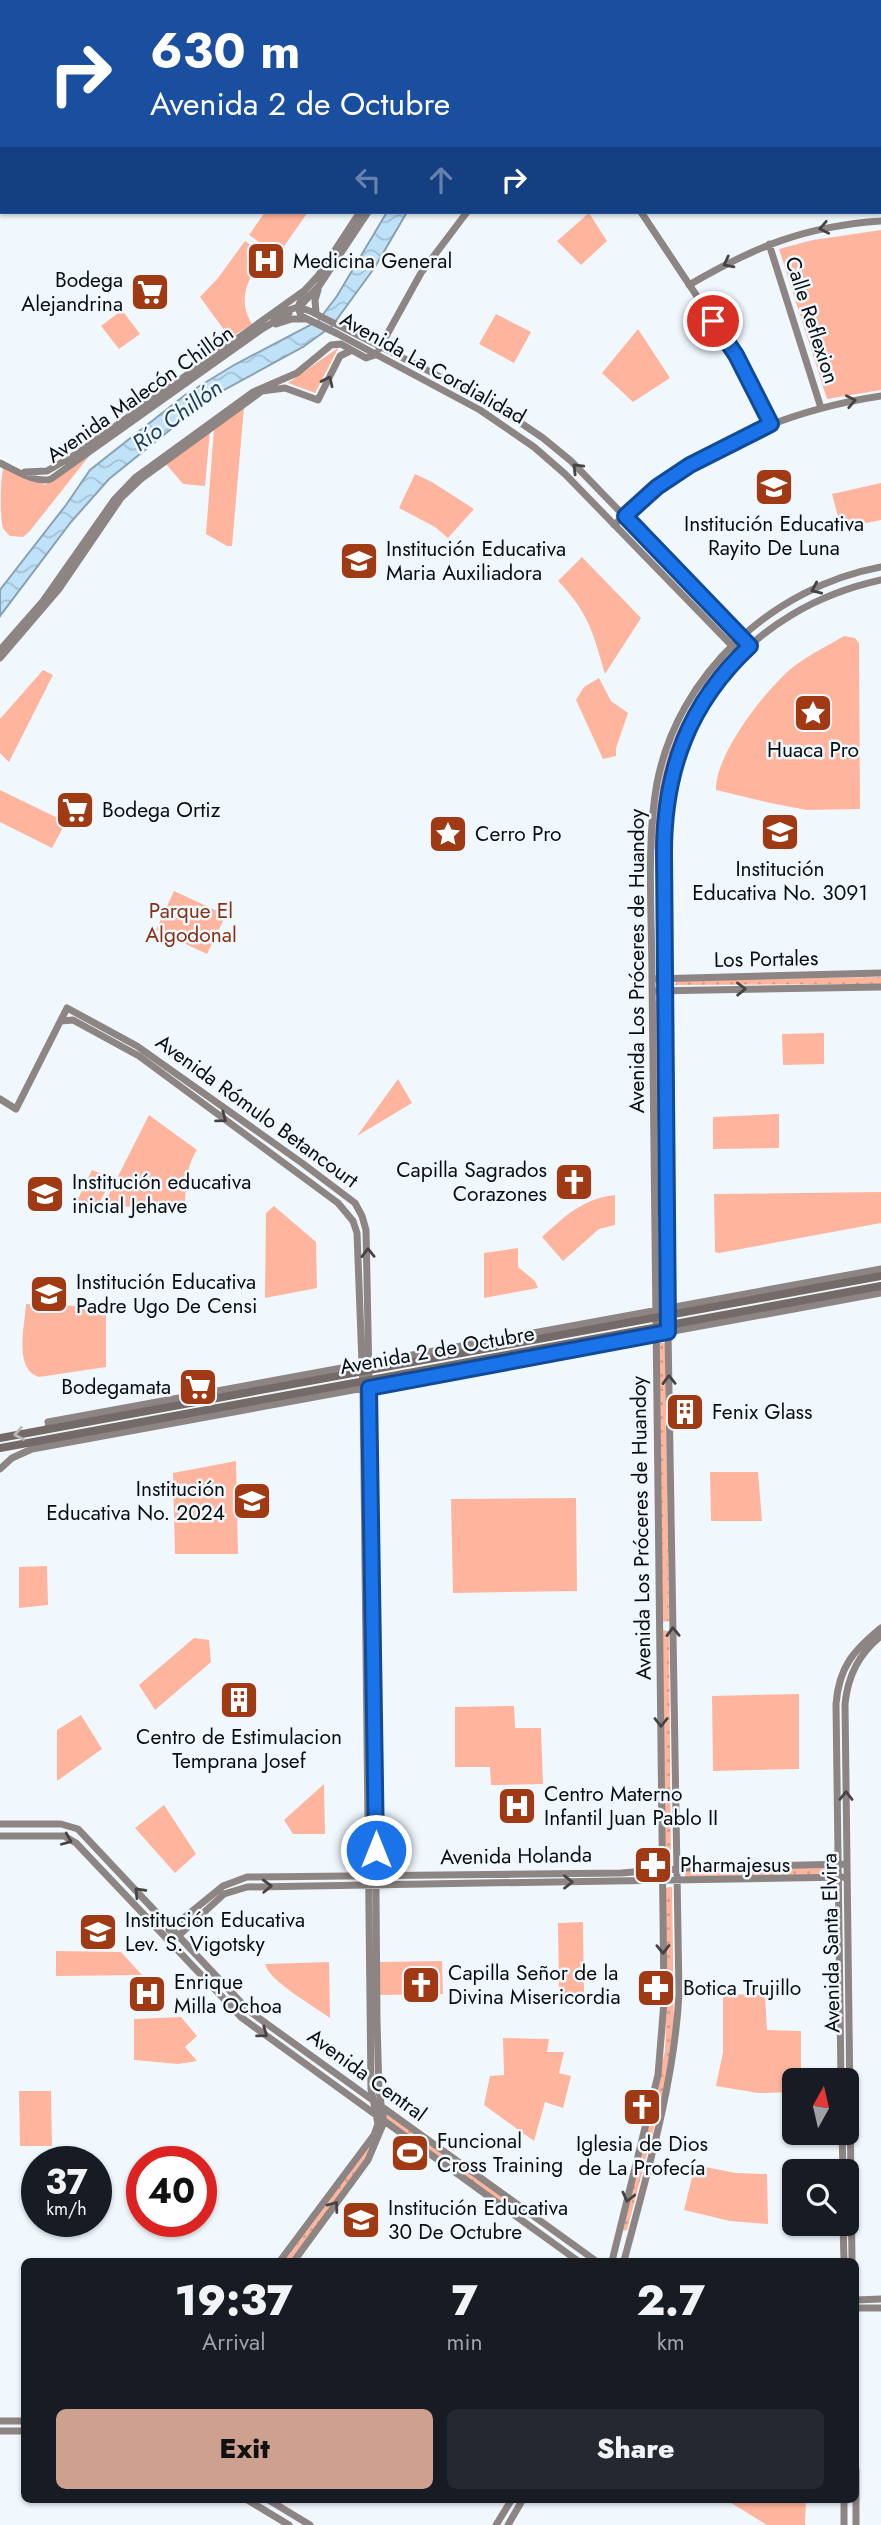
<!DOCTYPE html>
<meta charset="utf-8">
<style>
:root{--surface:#171b24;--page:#242831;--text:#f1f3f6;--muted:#9ea1a6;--accent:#cda090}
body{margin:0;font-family:Jost,sans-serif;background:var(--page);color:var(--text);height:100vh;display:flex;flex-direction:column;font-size:26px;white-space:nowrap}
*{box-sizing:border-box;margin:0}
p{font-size:23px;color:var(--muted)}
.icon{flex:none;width:38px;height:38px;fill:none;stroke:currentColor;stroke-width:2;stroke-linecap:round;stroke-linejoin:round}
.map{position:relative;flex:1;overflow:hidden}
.sheet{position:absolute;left:21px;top:2258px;width:838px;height:245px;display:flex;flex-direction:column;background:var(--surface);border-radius:10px;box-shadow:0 2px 5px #0004}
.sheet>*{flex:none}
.hud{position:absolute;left:0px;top:0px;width:882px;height:214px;box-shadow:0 2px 5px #0004;background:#1a4fa0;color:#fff;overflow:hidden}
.needle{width:46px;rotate:8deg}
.controls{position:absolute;left:782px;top:2068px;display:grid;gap:14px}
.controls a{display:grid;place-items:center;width:77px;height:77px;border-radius:10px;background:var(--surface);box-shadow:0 2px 5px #0004;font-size:35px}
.speed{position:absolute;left:21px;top:2146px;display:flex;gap:14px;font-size:35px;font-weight:700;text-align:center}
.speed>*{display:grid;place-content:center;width:91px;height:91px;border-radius:50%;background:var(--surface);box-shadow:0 2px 5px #0004;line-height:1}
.speed small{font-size:18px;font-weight:400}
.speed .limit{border:10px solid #d22;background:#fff;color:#111}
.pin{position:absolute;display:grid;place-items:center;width:60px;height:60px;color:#fff;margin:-30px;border:4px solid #fff;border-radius:50%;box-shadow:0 2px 7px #0007}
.me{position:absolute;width:77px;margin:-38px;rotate:0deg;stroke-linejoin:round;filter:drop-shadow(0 0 5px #0008)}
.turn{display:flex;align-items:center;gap:24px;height:147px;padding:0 35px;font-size:32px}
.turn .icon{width:91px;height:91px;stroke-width:2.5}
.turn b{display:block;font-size:49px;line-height:60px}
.lanes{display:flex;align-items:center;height:66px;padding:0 35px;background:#0003;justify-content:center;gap:35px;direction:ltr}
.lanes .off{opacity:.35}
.eta{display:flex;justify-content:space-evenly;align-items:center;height:119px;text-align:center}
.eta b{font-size:42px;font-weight:800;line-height:49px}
.cta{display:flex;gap:14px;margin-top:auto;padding:14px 35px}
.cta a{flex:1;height:80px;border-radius:10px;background:var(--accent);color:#111;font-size:28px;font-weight:800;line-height:80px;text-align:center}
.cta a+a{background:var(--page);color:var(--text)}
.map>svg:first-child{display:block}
.grass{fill:url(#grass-dots)}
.park{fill:#ffb59d}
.water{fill:url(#water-waves);stroke:#89a2b3;stroke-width:2}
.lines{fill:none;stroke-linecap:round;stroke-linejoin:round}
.secondary{stroke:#8d8583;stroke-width:7}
.primary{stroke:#746b68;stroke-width:8}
.oneway{stroke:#454344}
.oneway2{stroke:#b8b9ba}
.route-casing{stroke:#114b97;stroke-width:18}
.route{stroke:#1a73e8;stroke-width:12}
.labels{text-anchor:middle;stroke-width:5;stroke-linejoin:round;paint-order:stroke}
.poi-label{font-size:21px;fill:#0a0d10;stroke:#f0f8fe;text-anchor:start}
.street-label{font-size:21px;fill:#0a0d10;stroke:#f0f8fe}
.park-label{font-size:21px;fill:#843215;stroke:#f0f8fe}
.water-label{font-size:23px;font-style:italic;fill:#183f57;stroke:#f0f8fe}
</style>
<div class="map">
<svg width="881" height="2525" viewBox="0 0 881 2525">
<defs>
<pattern id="grass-dots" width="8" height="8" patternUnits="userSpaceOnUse" patternTransform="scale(1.75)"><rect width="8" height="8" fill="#ffb59d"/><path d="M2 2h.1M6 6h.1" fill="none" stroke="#d99a86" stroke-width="1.8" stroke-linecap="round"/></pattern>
<pattern id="water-waves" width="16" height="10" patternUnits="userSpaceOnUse" patternTransform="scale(1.75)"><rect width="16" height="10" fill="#c0e2f9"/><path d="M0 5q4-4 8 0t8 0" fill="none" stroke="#a4c1d4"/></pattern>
</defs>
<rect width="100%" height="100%" fill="#f0f8fe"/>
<path class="grass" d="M 725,655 L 729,659 C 681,717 661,774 658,849 L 652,849 C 655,767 676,720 725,655 Z
M 881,977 L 881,984 L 675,985 L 677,980 Z
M 655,1001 L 660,1001 L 663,1187 L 661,1189 L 657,1187 Z
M 657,1343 L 665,1343 L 669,1621 L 662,1622 Z
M 661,1630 L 669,1631 L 671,1862 L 665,1862 Z
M 830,1868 L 830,1875 L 685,1877 L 685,1869 Z
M 672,1887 L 674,2023 L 665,2086 L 627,2230 L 623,2231 L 665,2051 L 667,1991 L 665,1888 Z
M 388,2114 L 517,2208 L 517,2213 L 385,2119 L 385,2115 Z
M 373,2141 L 365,2160 L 291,2261 L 286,2259 Z"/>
<path class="park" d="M 265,212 L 308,212 L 278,255 L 249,235 Z
M 589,213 L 607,241 L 581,265 L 557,241 Z
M 881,230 L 881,390 L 827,399 L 779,249 L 813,240 Z
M 245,241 L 265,255 C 249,277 236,298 252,324 L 230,338 L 200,297 L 218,278 Z
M 122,310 L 140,334 L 119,349 L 101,326 Z
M 496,314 L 531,332 L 514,363 L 479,344 Z
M 638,329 L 670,378 L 633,402 L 602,373 Z
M 339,347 L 315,393 L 288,383 Z
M 244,407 L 232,546 L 227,546 L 206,534 L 214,429 Z
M 210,431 L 205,486 L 183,484 L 166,464 Z
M 90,455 L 29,532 L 23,537 L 10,536 C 10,536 3,529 3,528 C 0,520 0,475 4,467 L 45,485 Z
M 415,474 L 432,482 L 474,509 L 448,538 L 435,527 L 399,508 Z
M 881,483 L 881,520 L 841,528 L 832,494 Z
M 582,557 L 641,618 L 605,674 C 593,633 589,613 558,581 Z
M 844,636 L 855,638 L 859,643 L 860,809 L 807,810 L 770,803 L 716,790 C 715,754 766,689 793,667 C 809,655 827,646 844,636 Z
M 43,670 L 53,675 L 9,762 L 0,753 L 0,719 Z
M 599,678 L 611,701 L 628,713 L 616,748 L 616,756 L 603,759 L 576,700 L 584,687 Z
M 0,790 L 66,822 L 52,848 L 0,822 Z
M 174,891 L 226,915 L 207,954 L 156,930 Z
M 824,1033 L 824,1064 L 783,1065 L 782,1034 Z
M 398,1079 L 412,1103 L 357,1136 Z
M 779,1114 L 779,1148 L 713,1149 L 713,1117 Z
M 149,1115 L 197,1150 C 185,1169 186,1186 185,1208 L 103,1206 Z
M 92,1170 L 112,1178 L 98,1206 L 75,1205 Z
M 881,1192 L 881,1223 L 719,1253 L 715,1252 L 714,1194 Z
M 615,1195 L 615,1225 L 599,1229 L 563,1261 L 542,1237 C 565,1216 582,1199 615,1195 Z
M 274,1206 L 316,1242 L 317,1288 L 265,1298 L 266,1213 Z
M 518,1248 L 518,1267 L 535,1281 L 538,1288 L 484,1298 L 484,1253 Z
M 26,1304 L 106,1307 L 106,1367 L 39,1377 C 13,1369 25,1325 26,1304 Z
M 236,1461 L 238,1554 L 175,1554 L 173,1473 Z
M 710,1472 L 758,1472 L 762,1521 L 711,1521 Z
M 576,1498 L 577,1591 L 453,1593 L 451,1499 Z
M 47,1566 L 48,1605 L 19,1608 L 19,1567 Z
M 194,1638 L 209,1640 L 211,1662 L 155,1710 L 139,1685 Z
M 799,1694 L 799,1769 L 713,1771 L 712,1696 Z
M 514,1706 L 515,1728 L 541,1728 L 543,1784 L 491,1785 L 490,1767 L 455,1767 L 455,1707 Z
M 81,1715 L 102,1749 L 57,1781 L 57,1730 Z
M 324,1784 L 325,1834 L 293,1834 L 284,1820 Z
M 164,1805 L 196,1854 L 175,1873 L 135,1828 Z
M 583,1922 L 584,1993 L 559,1993 L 558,1923 Z
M 56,1951 L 121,1952 L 142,1975 L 56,1976 Z
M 442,1961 L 443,1994 L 380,1995 L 380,1962 Z
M 329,1962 L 330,2018 C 315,2007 268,1980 265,1964 Z
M 723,1994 L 765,1995 L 767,2030 L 801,2031 L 801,2081 L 794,2081 L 794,2092 L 758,2093 L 716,2086 L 723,2052 Z
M 181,2017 L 197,2036 L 185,2047 L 197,2061 L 178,2064 L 134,2060 L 134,2019 Z
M 503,2038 L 549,2039 L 547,2052 L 564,2052 L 559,2073 L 571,2076 L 563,2108 L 545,2102 L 534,2141 L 484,2105 L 490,2076 L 504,2075 Z
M 19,2091 L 51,2091 L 52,2146 L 20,2146 Z
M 695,2165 L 736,2173 L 767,2174 L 768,2224 L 730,2221 L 684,2210 Z
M 729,2499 L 806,2499 L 805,2525 L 767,2525 L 728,2501 Z"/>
<path class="water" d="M 387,212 L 407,212 L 375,267 L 332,326 L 303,347 L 211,397 L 109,479 L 71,522 L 0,616 L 0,590 L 66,505 L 90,470 L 185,395 L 234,365 L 318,321 L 337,296 Z"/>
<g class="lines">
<path class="secondary" d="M 482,2 L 483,0
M 490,2 L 491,0
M 880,15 L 881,15
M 641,212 L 736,355 L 771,424
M 769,244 L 821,408
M 689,285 C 754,247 805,226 881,221
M 305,290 L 298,307 L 301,316 L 338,334 L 480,410 L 534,447 L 565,474 L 741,655
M 299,307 L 319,286 L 368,212
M 316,313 L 315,300 L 318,290
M 271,316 L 298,307 L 310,311 L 490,402 L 543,438 L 571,461 L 750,646
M 276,324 L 292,319 L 305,319
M 379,349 L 421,273 L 467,212
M 0,463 C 15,470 36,484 51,479 L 262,329 L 289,313
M 25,472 L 47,471 L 78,453 L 305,290 L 318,276 L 360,212
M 614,525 C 629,512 643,498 659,486 C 724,438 801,408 881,396
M 0,650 L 43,601 L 114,500 L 136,477 L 253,392 L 297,373 L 331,345 L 341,344 L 366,358 L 375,355
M 0,658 L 59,589 L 121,498 L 141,479 L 262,391 L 285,388 L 318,400 L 340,356 L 350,351
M 652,979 L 881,973
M 653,991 L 881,987
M 61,1021 L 73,1020 L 139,1056 L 338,1203 L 353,1221 L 357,1233 L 363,1389 L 371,2089 L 378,2124 L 374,2135 L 280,2261
M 0,1099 L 16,1109 L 67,1008 L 137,1046 L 302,1163 L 355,1203 L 362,1216 L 366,1230 L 374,1629 L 377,2021 L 379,2091 L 384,2122 L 368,2160 L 294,2261
M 49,1429 L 48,1422 L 881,1269
M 0,1469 L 12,1458 L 32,1449 L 881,1293
M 0,1824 L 61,1824 L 78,1829 L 249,2011 L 596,2261
M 0,1836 L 64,1836 L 76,1843 L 242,2018 L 578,2261
M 169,1930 L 223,1886 L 247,1877 L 621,1873 L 686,1868 L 847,1864
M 176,1938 L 224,1894 L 247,1887 L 847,1877
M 841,2081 L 836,1704 C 839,1667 853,1651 881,1628
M 842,2133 L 843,2172
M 843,2224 L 844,2261
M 612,2261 L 658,2075 L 664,2002 L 652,979 C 652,917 646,842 657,783 C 678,674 773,587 881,567
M 624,2261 C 647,2173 674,2085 679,1994 L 668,1332 L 664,843 C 667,709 750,609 881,580
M 852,2261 L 845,1704 C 848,1675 859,1654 881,1636
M 856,2300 L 881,2299
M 856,2308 L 881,2308
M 0,2421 L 24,2421
M 0,2431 L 24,2431
M 856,2470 L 856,2525
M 246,2499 L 289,2525
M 267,2499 L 310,2525
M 844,2499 L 844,2525
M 496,2525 L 512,2499
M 508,2525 L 523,2499"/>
<path class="primary" d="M 0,1438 L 881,1276
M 0,1448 L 881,1286"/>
</g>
<defs><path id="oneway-chevron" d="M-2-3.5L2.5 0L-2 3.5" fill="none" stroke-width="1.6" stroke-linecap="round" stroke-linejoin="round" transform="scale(1.75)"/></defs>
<g class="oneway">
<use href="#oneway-chevron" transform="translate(824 228) rotate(169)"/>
<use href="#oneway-chevron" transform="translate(728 263) rotate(153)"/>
<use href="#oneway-chevron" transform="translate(328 381) rotate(-65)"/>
<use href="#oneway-chevron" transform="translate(851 401) rotate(-11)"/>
<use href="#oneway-chevron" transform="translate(577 468) rotate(-135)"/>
<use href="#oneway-chevron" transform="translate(816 589) rotate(156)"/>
<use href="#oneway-chevron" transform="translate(741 989) rotate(-1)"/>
<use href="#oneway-chevron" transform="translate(222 1118) rotate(36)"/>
<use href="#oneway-chevron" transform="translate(368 1253) rotate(-91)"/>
<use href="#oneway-chevron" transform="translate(669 1380) rotate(-91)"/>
<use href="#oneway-chevron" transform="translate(673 1632) rotate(-91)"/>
<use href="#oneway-chevron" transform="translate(661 1722) rotate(90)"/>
<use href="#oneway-chevron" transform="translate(846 1796) rotate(-90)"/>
<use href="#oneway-chevron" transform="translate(67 1840) rotate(23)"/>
<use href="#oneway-chevron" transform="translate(568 1882)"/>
<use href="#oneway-chevron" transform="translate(267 1886) rotate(-2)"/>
<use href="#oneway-chevron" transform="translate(139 1892) rotate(-133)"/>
<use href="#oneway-chevron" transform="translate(663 1949) rotate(89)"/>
<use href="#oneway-chevron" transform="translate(263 2033) rotate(36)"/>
<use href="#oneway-chevron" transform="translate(628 2197) rotate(104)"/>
<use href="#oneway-chevron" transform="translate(334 2206) rotate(-53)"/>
</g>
<use class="oneway2" href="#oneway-chevron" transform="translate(19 1434) rotate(170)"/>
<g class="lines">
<g class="route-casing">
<path id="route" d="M 376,1850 L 369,1388 L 668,1332 L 664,853 C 664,770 689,703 750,646 L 625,516 L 657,487 L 690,465 L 771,424 L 736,355 L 713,321"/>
</g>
<use href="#route" class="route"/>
</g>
<defs>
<g id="hospital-square" transform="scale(2.0125)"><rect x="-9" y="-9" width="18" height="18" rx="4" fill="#a03a14" stroke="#f0f8fe"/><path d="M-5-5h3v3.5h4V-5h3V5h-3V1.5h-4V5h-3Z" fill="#fff"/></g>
<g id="supermarket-square" transform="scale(2.0125)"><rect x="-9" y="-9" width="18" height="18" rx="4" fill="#a03a14" stroke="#f0f8fe"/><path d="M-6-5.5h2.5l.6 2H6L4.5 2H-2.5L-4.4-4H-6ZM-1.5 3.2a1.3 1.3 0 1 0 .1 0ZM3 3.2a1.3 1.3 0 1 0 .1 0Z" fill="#fff"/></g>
<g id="school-square" transform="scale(2.0125)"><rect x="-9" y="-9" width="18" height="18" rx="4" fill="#a03a14" stroke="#f0f8fe"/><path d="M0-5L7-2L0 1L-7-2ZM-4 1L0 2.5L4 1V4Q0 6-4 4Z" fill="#fff"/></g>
<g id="sight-square" transform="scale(2.0125)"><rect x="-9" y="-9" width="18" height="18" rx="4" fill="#a03a14" stroke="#f0f8fe"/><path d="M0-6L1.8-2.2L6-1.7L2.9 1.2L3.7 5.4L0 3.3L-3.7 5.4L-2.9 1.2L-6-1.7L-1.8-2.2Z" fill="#fff"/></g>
<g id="church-square" transform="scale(2.0125)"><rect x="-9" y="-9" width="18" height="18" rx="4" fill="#a03a14" stroke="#f0f8fe"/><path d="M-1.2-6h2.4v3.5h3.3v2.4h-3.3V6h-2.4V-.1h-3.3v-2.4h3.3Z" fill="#fff"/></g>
<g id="building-square" transform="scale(2.0125)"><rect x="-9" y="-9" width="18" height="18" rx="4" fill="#a03a14" stroke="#f0f8fe"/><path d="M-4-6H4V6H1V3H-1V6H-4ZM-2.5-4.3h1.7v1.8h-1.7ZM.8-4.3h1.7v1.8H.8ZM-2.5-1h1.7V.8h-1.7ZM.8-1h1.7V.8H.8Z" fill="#fff"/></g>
<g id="pharmacy-square" transform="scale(2.0125)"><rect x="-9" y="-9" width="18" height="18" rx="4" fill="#a03a14" stroke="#f0f8fe"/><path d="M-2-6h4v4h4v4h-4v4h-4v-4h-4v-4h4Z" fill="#fff"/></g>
<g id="stadium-square" transform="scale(2.0125)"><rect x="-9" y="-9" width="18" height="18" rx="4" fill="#a03a14" stroke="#f0f8fe"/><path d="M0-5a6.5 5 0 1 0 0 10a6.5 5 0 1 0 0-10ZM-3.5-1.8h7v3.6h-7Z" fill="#fff"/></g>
</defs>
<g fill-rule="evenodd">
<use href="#hospital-square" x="266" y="261"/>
<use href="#supermarket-square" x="150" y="292"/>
<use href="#school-square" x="774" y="487"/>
<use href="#school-square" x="359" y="561"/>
<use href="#sight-square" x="813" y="713"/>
<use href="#supermarket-square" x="75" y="810"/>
<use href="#school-square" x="780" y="832"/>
<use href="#sight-square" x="448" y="834"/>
<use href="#church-square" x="574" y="1182"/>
<use href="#school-square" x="45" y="1194"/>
<use href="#school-square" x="49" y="1294"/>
<use href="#supermarket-square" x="198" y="1387"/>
<use href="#building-square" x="685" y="1412"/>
<use href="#school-square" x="252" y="1501"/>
<use href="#building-square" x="239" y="1700"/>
<use href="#hospital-square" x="517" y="1806"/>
<use href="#pharmacy-square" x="653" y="1865"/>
<use href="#school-square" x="98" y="1932"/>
<use href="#church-square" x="421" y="1985"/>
<use href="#pharmacy-square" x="656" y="1988"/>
<use href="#hospital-square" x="147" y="1994"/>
<use href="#church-square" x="642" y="2107"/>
<use href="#stadium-square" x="410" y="2153"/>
<use href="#school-square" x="361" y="2220"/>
</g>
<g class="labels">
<g class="poi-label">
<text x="293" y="268">Medicina General</text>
<text x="123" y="287" text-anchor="end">Bodega<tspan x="123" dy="24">Alejandrina</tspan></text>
<text x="774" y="531" text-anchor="middle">Institución Educativa<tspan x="774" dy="24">Rayito De Luna</tspan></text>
<text x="386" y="556">Institución Educativa<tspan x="386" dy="24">Maria Auxiliadora</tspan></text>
<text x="813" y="757" text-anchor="middle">Huaca Pro</text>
<text x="102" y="817">Bodega Ortiz</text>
<text x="475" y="841">Cerro Pro</text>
<text x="780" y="876" text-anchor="middle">Institución<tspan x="780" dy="24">Educativa No. 3091</tspan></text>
<text x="547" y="1177" text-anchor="end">Capilla Sagrados<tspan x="547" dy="24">Corazones</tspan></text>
<text x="72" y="1189">Institución educativa<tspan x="72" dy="24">inicial Jehave</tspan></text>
<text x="76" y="1289">Institución Educativa<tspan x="76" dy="24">Padre Ugo De Censi</tspan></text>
<text x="171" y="1394" text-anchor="end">Bodegamata</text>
<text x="712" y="1419">Fenix Glass</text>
<text x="225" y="1496" text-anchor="end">Institución<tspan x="225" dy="24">Educativa No. 2024</tspan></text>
<text x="239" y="1744" text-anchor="middle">Centro de Estimulacion<tspan x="239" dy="24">Temprana Josef</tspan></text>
<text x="544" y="1801">Centro Materno<tspan x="544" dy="24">Infantil Juan Pablo II</tspan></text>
<text x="680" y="1872">Pharmajesus</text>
<text x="125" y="1927">Institución Educativa<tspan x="125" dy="24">Lev. S. Vigotsky</tspan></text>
<text x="448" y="1980">Capilla Señor de la<tspan x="448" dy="24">Divina Misericordia</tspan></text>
<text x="174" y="1989">Enrique<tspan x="174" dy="24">Milla Ochoa</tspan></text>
<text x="683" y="1995">Botica Trujillo</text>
<text x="437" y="2148">Funcional<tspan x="437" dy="24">Cross Training</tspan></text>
<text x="642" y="2151" text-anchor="middle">Iglesia de Dios<tspan x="642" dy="24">de La Profecía</tspan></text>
<text x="388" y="2215">Institución Educativa<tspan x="388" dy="24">30 De Octubre</tspan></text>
</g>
<g class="street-label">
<text transform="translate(812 320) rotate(72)" y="7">Calle Reflexion</text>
<text transform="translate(433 368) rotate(29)" y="7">Avenida La Cordialidad</text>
<text transform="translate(140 394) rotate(-35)" y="7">Avenida Malecón Chillón</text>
<text transform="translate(766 959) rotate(-1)" y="7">Los Portales</text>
<text transform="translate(637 961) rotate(-90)" y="7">Avenida Los Próceres de Huandoy</text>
<text transform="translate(257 1111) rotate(36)" y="7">Avenida Rómulo Betancourt</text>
<text transform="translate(437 1350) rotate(-10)" y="7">Avenida 2 de Octubre</text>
<text transform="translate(641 1528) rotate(-91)" y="7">Avenida Los Próceres de Huandoy</text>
<text transform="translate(516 1856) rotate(-1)" y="7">Avenida Holanda</text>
<text transform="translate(831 1943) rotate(-91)" y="7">Avenida Santa Elvira</text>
<text transform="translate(367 2075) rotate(36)" y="7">Avenida Central</text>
</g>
<g class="park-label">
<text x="191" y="918">Parque El<tspan x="191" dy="24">Algodonal</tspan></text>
</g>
<g class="water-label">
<text transform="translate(177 415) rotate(-36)" y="8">Río Chillón</text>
</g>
</g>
</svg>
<div class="controls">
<a><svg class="needle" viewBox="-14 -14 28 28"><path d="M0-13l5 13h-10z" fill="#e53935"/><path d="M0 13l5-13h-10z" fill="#9ea1a6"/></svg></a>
<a><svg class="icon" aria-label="search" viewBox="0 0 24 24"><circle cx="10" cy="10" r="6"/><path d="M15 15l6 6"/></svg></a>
</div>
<div class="speed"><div>37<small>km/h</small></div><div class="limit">40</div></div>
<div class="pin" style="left:713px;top:321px;background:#d93025"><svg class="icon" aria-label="arrive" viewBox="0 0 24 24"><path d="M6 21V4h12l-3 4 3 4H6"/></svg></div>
<svg class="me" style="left:376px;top:1850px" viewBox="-20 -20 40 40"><circle r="17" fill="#1a73e8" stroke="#fff" stroke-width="3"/><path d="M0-11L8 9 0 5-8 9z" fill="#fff"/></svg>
<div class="hud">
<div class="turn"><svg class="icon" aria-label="right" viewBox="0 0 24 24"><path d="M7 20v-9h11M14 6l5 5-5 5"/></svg><div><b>630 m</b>Avenida 2 de Octubre</div></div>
<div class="lanes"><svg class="icon off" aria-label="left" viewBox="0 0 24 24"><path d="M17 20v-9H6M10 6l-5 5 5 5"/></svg><svg class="icon off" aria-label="ahead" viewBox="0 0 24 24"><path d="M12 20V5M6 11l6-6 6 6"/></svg><svg class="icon" aria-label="right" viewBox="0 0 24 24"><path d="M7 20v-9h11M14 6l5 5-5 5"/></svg></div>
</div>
<section class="sheet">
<div class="eta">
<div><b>19:37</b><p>Arrival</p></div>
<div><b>7</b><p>min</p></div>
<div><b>2.7</b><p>km</p></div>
</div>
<div class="cta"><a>Exit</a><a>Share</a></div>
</section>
</div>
